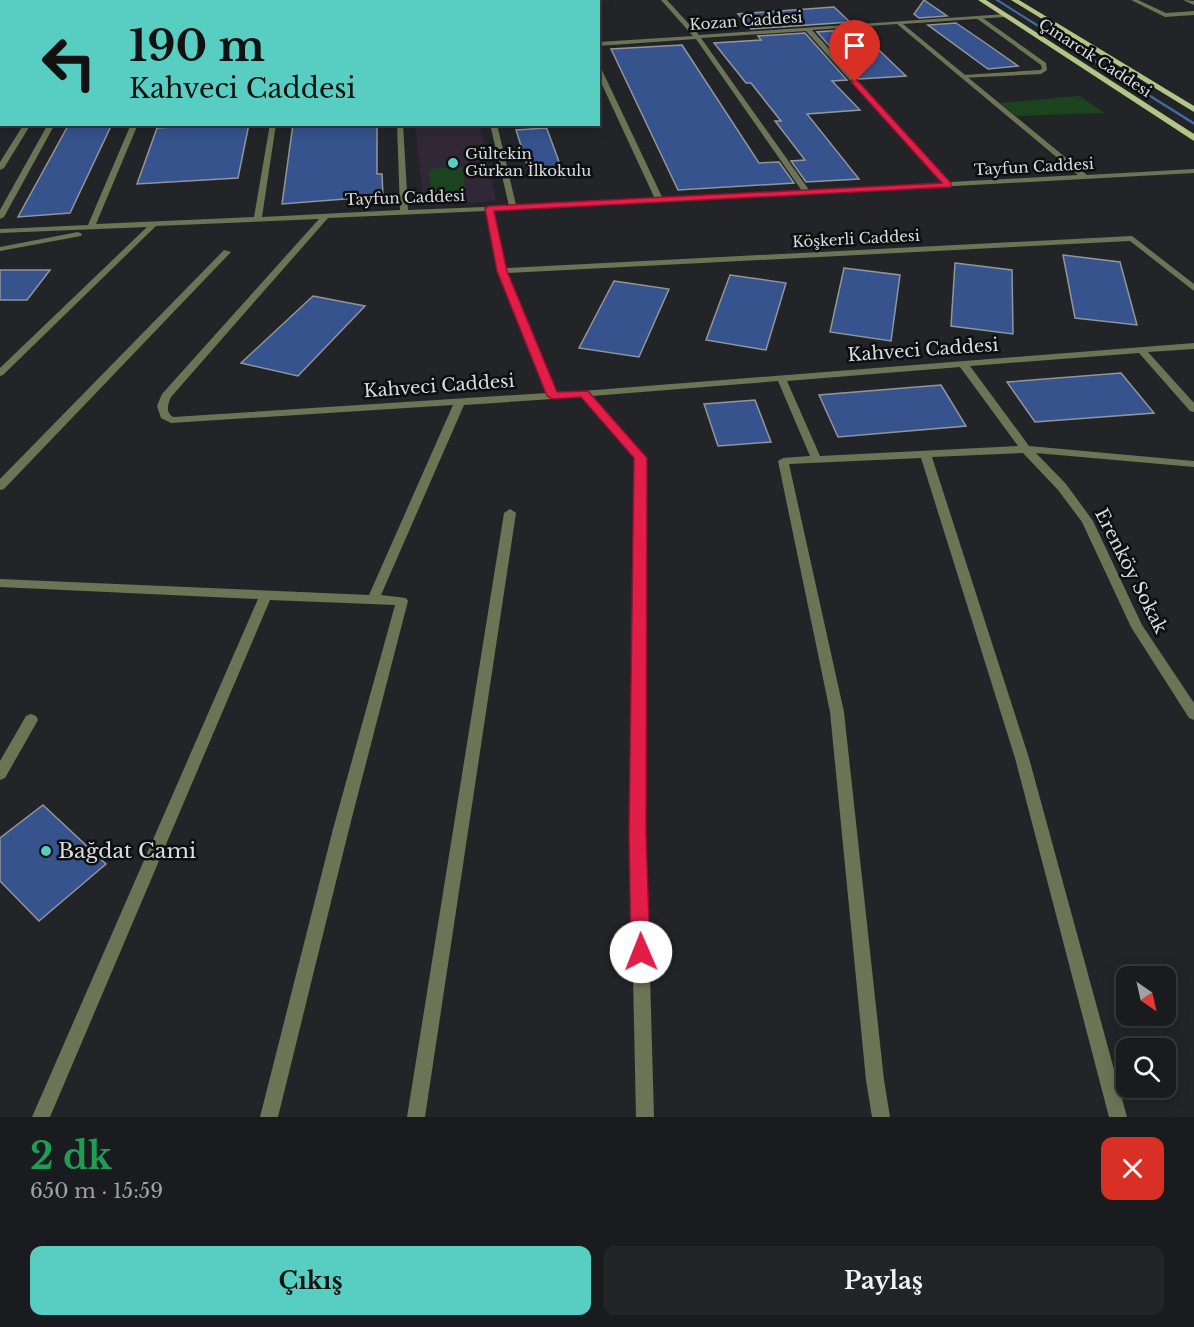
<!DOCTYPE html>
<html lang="tr">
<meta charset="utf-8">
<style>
:root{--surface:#1a1b1e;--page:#232427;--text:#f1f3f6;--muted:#9fa1a4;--line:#38393c;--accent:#57cec1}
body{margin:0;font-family:"Libre Baskerville",serif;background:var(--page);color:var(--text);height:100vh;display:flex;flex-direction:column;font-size:22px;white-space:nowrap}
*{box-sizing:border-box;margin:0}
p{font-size:20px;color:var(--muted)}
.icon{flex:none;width:33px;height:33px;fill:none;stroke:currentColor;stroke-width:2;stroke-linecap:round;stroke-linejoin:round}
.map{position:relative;height:1117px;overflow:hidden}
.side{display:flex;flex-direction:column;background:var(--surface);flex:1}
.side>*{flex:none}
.hud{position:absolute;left:0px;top:0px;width:600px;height:126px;box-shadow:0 3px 15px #0003,0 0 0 2px var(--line);background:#57cec1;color:#111;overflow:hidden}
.needle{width:39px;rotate:146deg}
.buttons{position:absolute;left:1116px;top:966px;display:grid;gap:12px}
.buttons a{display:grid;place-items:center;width:60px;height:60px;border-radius:12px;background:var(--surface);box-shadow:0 3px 15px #0003,0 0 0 2px var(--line);font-size:30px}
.pin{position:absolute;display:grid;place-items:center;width:51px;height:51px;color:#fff;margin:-62px -26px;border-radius:50% 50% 50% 0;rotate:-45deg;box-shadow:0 0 6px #0007}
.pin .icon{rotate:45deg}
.me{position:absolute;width:66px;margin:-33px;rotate:359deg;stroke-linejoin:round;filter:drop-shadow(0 0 4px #0008)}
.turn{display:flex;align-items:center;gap:21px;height:126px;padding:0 30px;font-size:27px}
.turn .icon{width:78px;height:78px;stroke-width:2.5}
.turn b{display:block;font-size:42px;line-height:51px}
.round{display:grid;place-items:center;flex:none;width:63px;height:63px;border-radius:12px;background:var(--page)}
.overview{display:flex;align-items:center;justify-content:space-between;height:102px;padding:0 30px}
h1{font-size:36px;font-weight:800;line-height:45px;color:#1e9e55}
.primary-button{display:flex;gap:12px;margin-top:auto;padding:12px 30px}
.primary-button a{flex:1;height:69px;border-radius:12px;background:var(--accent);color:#111;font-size:24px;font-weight:800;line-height:69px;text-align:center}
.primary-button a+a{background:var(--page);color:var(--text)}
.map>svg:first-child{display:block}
.education{fill:#312736}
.green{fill:#1b441e}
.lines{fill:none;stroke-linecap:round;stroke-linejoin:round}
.stream{fill:#3d6ca3;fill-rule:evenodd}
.building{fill:#36538d;stroke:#92959a;stroke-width:1.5}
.lane{fill:#6c7455;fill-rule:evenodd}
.street{fill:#6c7455;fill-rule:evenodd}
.secondary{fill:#95a170;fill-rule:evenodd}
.primary{fill:#b4c484;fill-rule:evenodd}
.route{fill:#e11d48;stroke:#92132f;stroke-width:1.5}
.poi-dot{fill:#57cec1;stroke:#0d0e0f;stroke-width:2}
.labels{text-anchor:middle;stroke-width:5;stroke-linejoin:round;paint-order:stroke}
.far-street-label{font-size:15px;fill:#dbdcdf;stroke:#0d0e0f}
.far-poi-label{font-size:15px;fill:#dbdcdf;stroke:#0d0e0f;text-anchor:start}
.street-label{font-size:18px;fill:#dbdcdf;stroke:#0d0e0f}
.near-poi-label{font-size:21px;fill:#dbdcdf;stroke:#0d0e0f;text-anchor:start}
</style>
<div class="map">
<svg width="1194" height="1117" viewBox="0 0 1194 1117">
<rect width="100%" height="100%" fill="#222428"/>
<path class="education" d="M 415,125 L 480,125 L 496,201 L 424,206 Z"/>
<path class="green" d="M 1079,96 L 1105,113 L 1016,116 L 1000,103 Z
M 462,167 L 466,192 L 431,195 L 429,169 Z"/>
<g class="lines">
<path class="stream" d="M 995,0 L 999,0 L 1194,122 L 1194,125 Z"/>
</g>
<path class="building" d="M 924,0 L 947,16 L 919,18 L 914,14 Z
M 834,7 L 850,22 L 751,29 L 738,14 Z
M 956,23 L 984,42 L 1018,66 L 988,69 L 928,25 Z
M 857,29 L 906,76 L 859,79 L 817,32 Z
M 805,33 L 847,80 L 832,81 L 860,110 L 807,114 L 859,179 L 806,182 L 791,161 L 805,160 L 775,121 L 781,121 L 751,83 L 746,83 L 714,43 L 761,40 L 758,36 Z
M 682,45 L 759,163 L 779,162 L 794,183 L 678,190 L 611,49 Z
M 69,124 L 112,124 L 70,213 L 18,217 Z
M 222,124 L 249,124 L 238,178 L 137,184 L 157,128 Z
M 293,124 L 377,124 L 377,174 L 382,174 L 383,196 L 282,204 Z
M 546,128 L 547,129 L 565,178 L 530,174 L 516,130 Z
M 1063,255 L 1120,262 L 1137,325 L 1075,318 Z
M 955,263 L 1012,270 L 1013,334 L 951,326 Z
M 844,268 L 900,275 L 891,341 L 830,332 Z
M 0,270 L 50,270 L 27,300 L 0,300 Z
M 730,275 L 786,283 L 766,350 L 706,340 Z
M 614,281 L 669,289 L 639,357 L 579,348 Z
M 313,296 L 365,306 L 298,376 L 241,363 Z
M 1121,373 L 1154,413 L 1035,422 L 1007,382 Z
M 941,385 L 966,426 L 838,437 L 819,395 Z
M 755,400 L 771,442 L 718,446 L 704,404 Z
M 43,805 L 106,864 L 39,921 L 0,881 L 0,838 Z"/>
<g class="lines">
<path class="lane" d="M 976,16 L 980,16 L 1046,63 L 1047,70 L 1041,74 L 962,78 L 961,77 L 964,75 L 1040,70 L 1042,69 L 1041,65 L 976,18 Z"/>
<path class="street" d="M 88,0 L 94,0 L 94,2 L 88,2 Z
M 172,0 L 178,0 L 178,2 L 172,2 Z
M 447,0 L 453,0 L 453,2 L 448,2 Z
M 531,0 L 537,0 L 537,2 L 532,2 Z
M 661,0 L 667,0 L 699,35 L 1006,14 L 1004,17 L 903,24 L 1087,175 L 1194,169 L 1194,173 L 494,211 L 506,268 L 1132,236 L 1194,284 L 1194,291 L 1130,241 L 507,273 L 557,393 L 1194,343 L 1194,349 L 1148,352 L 1194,403 L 1194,412 L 1190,411 L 1139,353 L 970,366 L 1029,446 L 1194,461 L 1194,467 L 1036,453 L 1066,484 L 1093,521 L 1142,625 L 1194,703 L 1194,720 L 1189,718 L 1131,627 L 1082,522 L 1058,490 L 1023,453 L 932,457 L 1029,758 L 1127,1117 L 1109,1117 L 1015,758 L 921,458 L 789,464 L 844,712 L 884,1080 L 890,1117 L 872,1117 L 866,1080 L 830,712 L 778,461 L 783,458 L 810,456 L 778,381 L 592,396 L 646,458 L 646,833 L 654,1117 L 636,1117 L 630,833 L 636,459 L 582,397 L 464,405 L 381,595 L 406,598 L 408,601 L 349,829 L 278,1117 L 260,1117 L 333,829 L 395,605 L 270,600 L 50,1117 L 32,1117 L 258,599 L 0,587 L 0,579 L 369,595 L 453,405 L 171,423 L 161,418 L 157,406 L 162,394 L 319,219 L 156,226 L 3,375 L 0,376 L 0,368 L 147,227 L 0,233 L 0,229 L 88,225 L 131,124 L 138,124 L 96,224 L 254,217 L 270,124 L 276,124 L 262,217 L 400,210 L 397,124 L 403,124 L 408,210 L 509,206 L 490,124 L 497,124 L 516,205 L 655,199 L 598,76 L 598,66 L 601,68 L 663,199 L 802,191 L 696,39 L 598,46 L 598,42 L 693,36 ZM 897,24 L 1078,175 L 950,182 L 812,30 ZM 806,31 L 942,183 L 809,190 L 701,38 ZM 486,211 L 498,271 L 547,393 L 173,417 C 165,412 168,404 171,397 L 328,218 ZM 960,367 L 1018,446 L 820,456 L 787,381 Z
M 1131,0 L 1138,0 L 1166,13 L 1194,11 L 1194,15 L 1165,17 Z
M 1184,0 L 1194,1 L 1194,5 L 1185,1 Z
M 0,78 L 2,78 L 2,82 L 0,82 Z
M 24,124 L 31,124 L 4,168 L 0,170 L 0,162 Z
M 48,124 L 55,124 L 4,217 L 0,219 L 0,210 Z
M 78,232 L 82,234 L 81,236 L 0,251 L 0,247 Z
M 224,250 L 231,252 L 4,489 L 0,490 L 0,479 Z
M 510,509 L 516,513 L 425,1117 L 407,1117 L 504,513 Z
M 31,714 L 36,716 L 38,720 L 5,778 L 0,780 L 0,761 L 26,716 Z"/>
<path class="secondary" d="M 578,0 L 575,2 L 558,2 Z
M 0,44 L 2,44 L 2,48 L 0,48 Z"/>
<path class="primary" d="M 978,0 L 986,0 L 1194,134 L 1194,141 Z
M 1011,0 L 1019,0 L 1194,106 L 1194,112 Z"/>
</g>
<path class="route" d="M 852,80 L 857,80 L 951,183 L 951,187 L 494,211 L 507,271 L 557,392 L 588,391 L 647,458 L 646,834 L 650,952 L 648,958 L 641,961 L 634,958 L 631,952 L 629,834 L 634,458 L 581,397 L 553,399 L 547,396 L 497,271 L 485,208 L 489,206 L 942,183 L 852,83 Z"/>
<g class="poi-dot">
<circle cx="453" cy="163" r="6"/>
<circle cx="46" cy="851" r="6"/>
</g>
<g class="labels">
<g class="far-street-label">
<text transform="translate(746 21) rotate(-4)" y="5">Kozan Caddesi</text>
<text transform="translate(1095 58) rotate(33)" y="5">Çınarcık Caddesi</text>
<text transform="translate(1034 167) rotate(-3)" y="5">Tayfun Caddesi</text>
<text transform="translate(405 198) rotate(-2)" y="5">Tayfun Caddesi</text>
<text transform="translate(856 239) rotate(-3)" y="5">Köşkerli Caddesi</text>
</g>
<g class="far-poi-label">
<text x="465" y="159">Gültekin<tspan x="465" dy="17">Gürkan İlkokulu</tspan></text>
</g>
<g class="street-label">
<text transform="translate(923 350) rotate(-4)" y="6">Kahveci Caddesi</text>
<text transform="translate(439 386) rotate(-4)" y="6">Kahveci Caddesi</text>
<text transform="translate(1131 571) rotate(63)" y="6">Erenköy Sokak</text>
</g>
<g class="near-poi-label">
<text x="58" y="858">Bağdat Cami</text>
</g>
</g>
</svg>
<div class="buttons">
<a><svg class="needle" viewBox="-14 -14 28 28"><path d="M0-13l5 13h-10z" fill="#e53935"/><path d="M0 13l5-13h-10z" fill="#9fa1a4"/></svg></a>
<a><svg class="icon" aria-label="search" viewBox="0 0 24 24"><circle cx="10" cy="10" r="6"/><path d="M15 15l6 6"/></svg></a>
</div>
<div class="pin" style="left:855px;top:82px;background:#d93025"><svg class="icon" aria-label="arrive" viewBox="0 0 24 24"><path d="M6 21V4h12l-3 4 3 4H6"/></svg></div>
<svg class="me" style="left:641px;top:952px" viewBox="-20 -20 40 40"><circle r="19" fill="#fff"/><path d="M0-13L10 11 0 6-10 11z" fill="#e11d48"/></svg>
<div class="hud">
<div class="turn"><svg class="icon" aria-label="left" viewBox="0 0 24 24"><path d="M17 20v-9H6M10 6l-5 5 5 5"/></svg><div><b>190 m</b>Kahveci Caddesi</div></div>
</div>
</div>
<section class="side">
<div class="overview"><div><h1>2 dk</h1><p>650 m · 15:59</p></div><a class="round" style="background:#d93025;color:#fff"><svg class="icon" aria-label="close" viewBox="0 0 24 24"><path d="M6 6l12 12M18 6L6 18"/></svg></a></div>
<div class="primary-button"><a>Çıkış</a><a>Paylaş</a></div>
</section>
